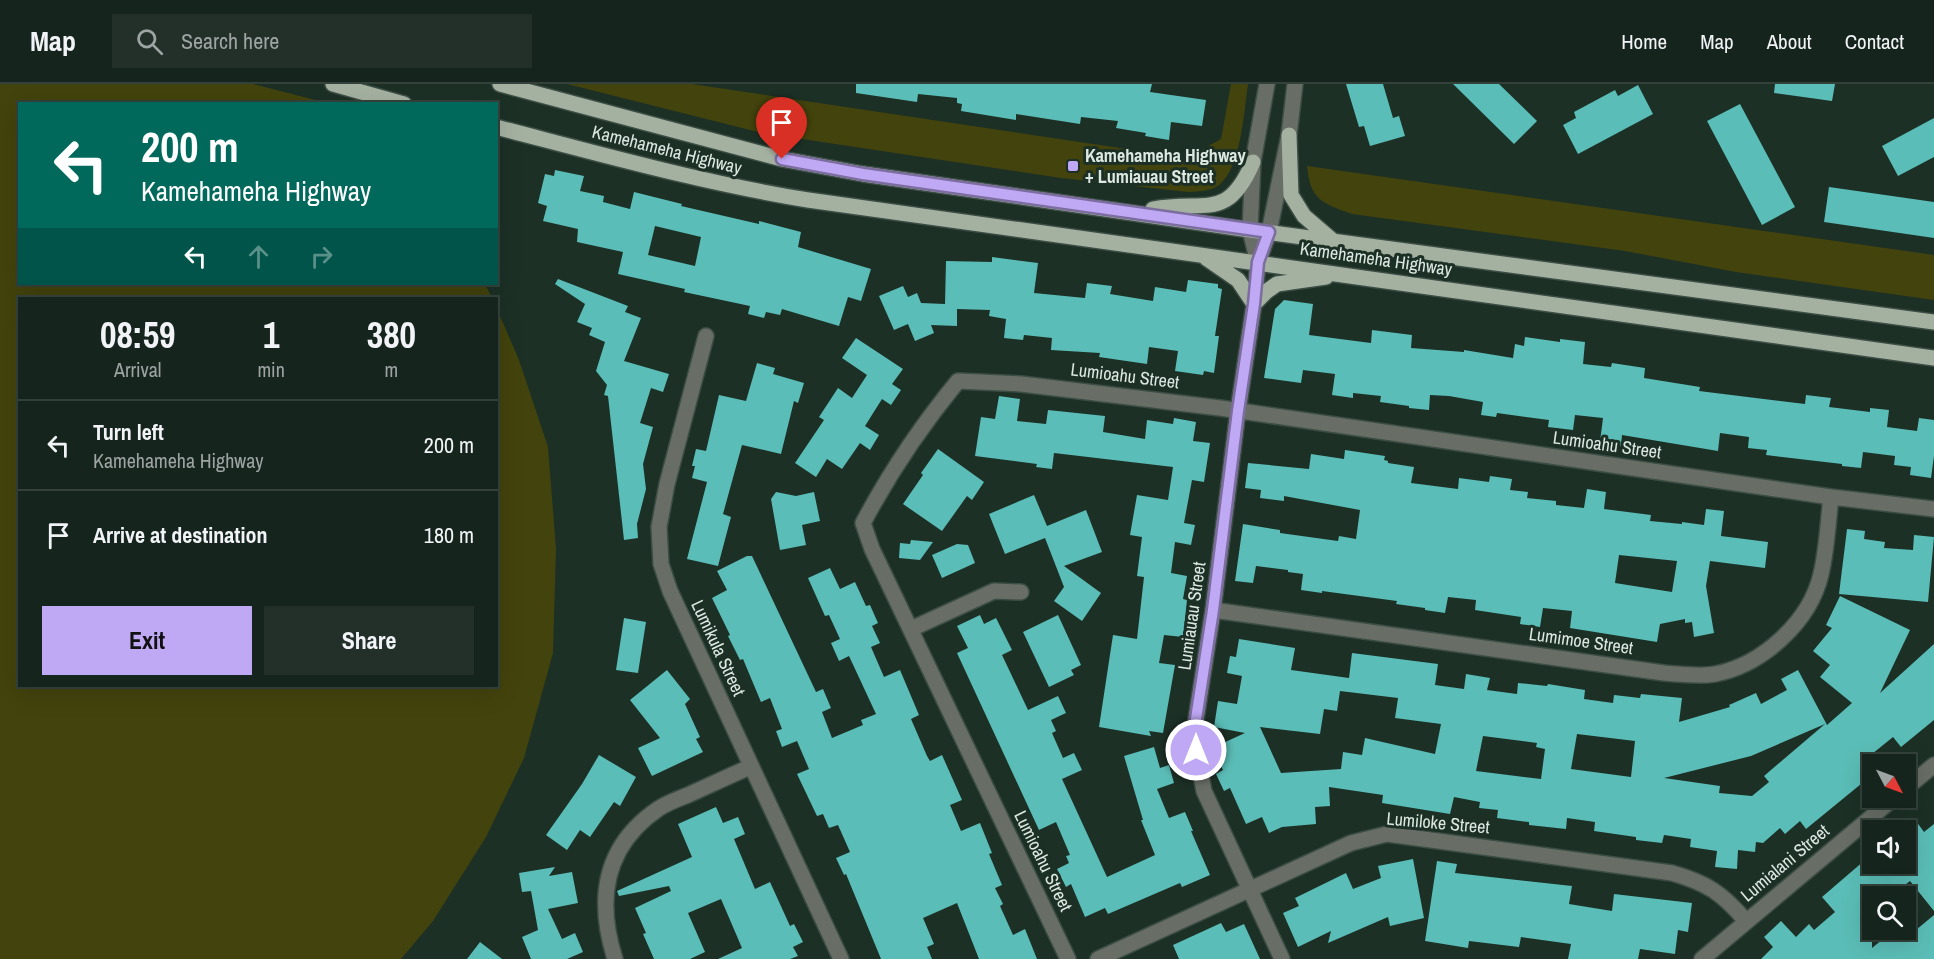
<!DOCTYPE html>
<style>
:root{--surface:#15241c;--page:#223029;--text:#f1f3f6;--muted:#9da4a3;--line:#34413b;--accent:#bfa8f4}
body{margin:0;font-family:"Archivo Narrow",sans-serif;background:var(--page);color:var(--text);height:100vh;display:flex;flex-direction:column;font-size:22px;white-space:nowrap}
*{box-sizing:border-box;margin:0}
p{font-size:20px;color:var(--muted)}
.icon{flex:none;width:33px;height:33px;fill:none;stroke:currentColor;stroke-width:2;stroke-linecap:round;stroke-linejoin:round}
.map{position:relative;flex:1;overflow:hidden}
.panel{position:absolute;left:18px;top:213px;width:480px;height:390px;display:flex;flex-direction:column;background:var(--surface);border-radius:0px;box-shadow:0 6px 24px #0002,0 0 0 2px var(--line)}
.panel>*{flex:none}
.guide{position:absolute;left:18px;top:18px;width:480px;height:183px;border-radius:0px;box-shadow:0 6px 24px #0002,0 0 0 2px var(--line);background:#00695c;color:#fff;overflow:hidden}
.needle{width:39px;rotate:131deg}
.controls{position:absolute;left:1862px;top:670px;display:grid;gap:12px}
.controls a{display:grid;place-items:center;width:54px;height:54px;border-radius:0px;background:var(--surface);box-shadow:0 6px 24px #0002,0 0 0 2px var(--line);font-size:30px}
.pin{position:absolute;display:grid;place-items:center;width:51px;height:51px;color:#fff;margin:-62px -26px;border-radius:50% 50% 50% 0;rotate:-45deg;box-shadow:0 0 6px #0007}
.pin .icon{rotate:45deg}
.me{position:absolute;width:66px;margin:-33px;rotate:0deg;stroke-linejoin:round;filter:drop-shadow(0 0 4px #0008)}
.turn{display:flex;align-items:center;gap:21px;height:126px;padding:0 24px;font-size:27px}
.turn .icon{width:78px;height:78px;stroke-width:2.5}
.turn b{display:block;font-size:42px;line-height:51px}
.lanes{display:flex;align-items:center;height:57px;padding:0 24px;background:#0003;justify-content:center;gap:30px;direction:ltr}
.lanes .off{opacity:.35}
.eta{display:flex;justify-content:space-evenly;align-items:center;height:102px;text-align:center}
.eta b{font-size:36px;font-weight:800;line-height:42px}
.primary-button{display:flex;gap:12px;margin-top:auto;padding:12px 24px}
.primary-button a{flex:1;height:69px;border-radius:0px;background:var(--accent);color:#111;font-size:24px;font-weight:800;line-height:69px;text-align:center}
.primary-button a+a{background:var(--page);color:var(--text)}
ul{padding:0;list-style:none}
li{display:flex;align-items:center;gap:18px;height:90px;padding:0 24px;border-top:2px solid var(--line)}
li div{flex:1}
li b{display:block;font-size:22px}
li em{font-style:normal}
header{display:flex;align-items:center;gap:36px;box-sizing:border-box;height:84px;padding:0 30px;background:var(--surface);border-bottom:2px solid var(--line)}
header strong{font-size:28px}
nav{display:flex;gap:33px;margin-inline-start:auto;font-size:21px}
.search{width:420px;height:54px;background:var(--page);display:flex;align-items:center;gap:15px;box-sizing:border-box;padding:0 21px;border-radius:0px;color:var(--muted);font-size:22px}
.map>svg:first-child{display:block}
.green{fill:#43430d}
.building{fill:#5bbdb7;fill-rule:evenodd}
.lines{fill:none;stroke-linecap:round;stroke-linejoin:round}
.minor-casing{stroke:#3b4d44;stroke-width:18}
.major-casing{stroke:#3b4d44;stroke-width:18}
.minor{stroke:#686e66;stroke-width:15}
.major{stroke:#a5b1a0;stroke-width:15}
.route-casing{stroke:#7c6d9f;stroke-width:15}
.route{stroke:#bfa8f4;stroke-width:10}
.poi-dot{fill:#bfa8f4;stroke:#1c3026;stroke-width:2}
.labels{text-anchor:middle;stroke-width:6;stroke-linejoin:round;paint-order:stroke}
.street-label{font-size:18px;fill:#dce8e1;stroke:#1c3026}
.poi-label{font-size:18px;font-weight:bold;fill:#dce8e1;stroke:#1c3026;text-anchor:start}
</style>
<header>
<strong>Map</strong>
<div class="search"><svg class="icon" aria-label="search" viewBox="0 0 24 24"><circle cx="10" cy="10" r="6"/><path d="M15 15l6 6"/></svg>Search here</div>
<nav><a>Home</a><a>Map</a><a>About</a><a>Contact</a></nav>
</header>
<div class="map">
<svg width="1934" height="875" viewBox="0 0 1934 875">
<rect width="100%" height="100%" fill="#1c3026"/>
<path class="green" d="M 0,0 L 253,0 L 327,19 L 20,20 L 20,200 L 485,200 L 492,214 L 20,214 L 20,602 L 496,602 L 497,225 L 519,276 L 548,363 L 556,465 L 553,569 L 524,674 L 486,753 L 433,837 L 401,875 L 0,875 Z
M 567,0 L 692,0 L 1187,74 L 1221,55 L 1231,0 L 1248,0 C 1244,27 1241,84 1219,101 C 1210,108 1198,107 1188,108 L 1061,94 L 762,49 Z
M 1307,82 L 1934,171 L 1934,216 L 1736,188 L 1625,167 L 1352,130 C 1322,119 1310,116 1307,82 Z"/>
<path class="building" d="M 856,0 L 1152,0 L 1150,8 L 1206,16 L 1202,42 L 1171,38 L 1169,56 L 1145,52 L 1146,49 L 1116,44 L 1118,37 L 1081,33 L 1080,40 L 1016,30 L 1016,36 L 961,27 L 962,20 L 957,19 L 957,14 L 918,10 L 917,18 L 856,9 Z
M 1346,0 L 1383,0 L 1393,34 L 1399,32 L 1405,52 L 1370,62 L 1364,42 L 1359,43 Z
M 1453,0 L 1499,0 L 1537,37 L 1514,60 Z
M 1775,0 L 1835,0 L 1832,17 L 1774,9 Z
M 1638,1 L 1653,30 L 1578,70 L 1563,41 L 1576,34 L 1574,28 L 1615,6 L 1618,12 Z
M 1740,20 L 1795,123 L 1762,141 L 1707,37 Z
M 1934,34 L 1934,73 L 1898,92 L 1882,62 Z
M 555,86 L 584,92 L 580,107 L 604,112 L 603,118 L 630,125 L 634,108 L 682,120 L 681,122 L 759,140 L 759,137 L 801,148 L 798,163 L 871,185 L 861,217 L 848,213 L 839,242 L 782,225 L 780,231 L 766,228 L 764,234 L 748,230 L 750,222 L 684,208 L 685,205 L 618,190 L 623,168 L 577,158 L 578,145 L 543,137 L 547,122 L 538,119 L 545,90 L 554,92 ZM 655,142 L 701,153 L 695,182 L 648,171 Z
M 1829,103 L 1934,118 L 1934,154 L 1824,138 Z
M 992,173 L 1038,179 L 1034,209 L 1085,214 L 1087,199 L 1112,202 L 1110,210 L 1153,217 L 1155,203 L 1186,208 L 1188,196 L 1218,200 L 1218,204 L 1222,205 L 1215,252 L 1219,252 L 1214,289 L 1204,287 L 1203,291 L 1175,287 L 1178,267 L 1149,263 L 1147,280 L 1099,273 L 1100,269 L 1051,266 L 1052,254 L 1024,251 L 1023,256 L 1004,254 L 1006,235 L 989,232 L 990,226 L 957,225 L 957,242 L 931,241 L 934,249 L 915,257 L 908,240 L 894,246 L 879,212 L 903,202 L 908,213 L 917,209 L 921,219 L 945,220 L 946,177 L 992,178 Z
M 558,195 L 628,222 L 625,228 L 641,234 L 624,277 L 669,290 L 663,308 L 651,304 L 640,339 L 653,343 L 643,380 L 646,405 L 637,440 L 638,454 L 624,456 L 608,312 L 604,311 L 607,301 L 596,287 L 605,258 L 589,251 L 592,244 L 577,238 L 585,220 L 555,200 Z
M 1284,216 L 1313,220 L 1309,251 L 1371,259 L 1372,246 L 1412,251 L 1411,264 L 1464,268 L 1464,266 L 1513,274 L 1515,260 L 1524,262 L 1525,253 L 1560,258 L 1560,255 L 1585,258 L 1583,280 L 1611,283 L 1612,279 L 1645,284 L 1644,294 L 1700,303 L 1699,307 L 1805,320 L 1806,311 L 1831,314 L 1829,323 L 1870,328 L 1870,324 L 1889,326 L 1887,343 L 1917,347 L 1919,334 L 1934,336 L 1934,372 L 1931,394 L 1910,391 L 1911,383 L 1894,381 L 1895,372 L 1863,368 L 1861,384 L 1842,382 L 1842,380 L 1766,371 L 1767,366 L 1748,364 L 1749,353 L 1720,349 L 1718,367 L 1622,351 L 1621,362 L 1600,358 L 1603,334 L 1575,331 L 1573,346 L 1548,343 L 1549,336 L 1497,329 L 1496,333 L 1481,331 L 1483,318 L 1449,312 L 1430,311 L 1429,326 L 1409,324 L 1409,322 L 1380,318 L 1381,312 L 1353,309 L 1353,314 L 1332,311 L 1335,290 L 1303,286 L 1301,299 L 1264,294 L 1275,225 Z
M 856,254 L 903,285 L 892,300 L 901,306 L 891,321 L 882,315 L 865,342 L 879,351 L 870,366 L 860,359 L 842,385 L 827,375 L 816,393 L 795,379 L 824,336 L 819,333 L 838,304 L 852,314 L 867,291 L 842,274 Z
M 757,279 L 775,284 L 773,290 L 804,299 L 798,319 L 794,317 L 781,370 L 742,361 L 723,430 L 731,433 L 718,482 L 687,475 L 707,398 L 692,394 L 695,382 L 692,382 L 696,365 L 706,367 L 719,311 L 746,317 Z
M 999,312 L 1020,315 L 1017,337 L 1046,340 L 1048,326 L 1105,332 L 1103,348 L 1145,355 L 1147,336 L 1173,340 L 1174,334 L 1196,338 L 1193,357 L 1210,359 L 1204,398 L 1192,396 L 1184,439 L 1195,441 L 1191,461 L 1175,458 L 1171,489 L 1187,492 L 1183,515 L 1187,516 L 1183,553 L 1164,551 L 1159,579 L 1175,581 L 1163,649 L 1149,647 L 1151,652 L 1099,643 L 1113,551 L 1137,555 L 1144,493 L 1137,492 L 1142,453 L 1130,451 L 1137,411 L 1168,416 L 1173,383 L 1054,369 L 1052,385 L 1036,383 L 1037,380 L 975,372 L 981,333 L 995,335 Z
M 938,365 L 984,398 L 972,416 L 967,412 L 942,447 L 903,420 L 923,391 L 921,389 Z
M 1345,366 L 1385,372 L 1384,376 L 1388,377 L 1388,379 L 1414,383 L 1411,399 L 1458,405 L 1459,394 L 1489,398 L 1490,392 L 1512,395 L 1510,406 L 1528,408 L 1527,414 L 1556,417 L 1556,421 L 1584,424 L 1587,405 L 1606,408 L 1604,425 L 1651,431 L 1650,437 L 1682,440 L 1682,438 L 1704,441 L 1706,425 L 1724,427 L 1721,452 L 1768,458 L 1765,484 L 1710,477 L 1706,502 L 1714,549 L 1694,553 L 1692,538 L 1685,539 L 1685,535 L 1660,540 L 1657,558 L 1570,544 L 1572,527 L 1543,524 L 1540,543 L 1520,540 L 1521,533 L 1475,526 L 1476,516 L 1448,513 L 1445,529 L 1425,526 L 1425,524 L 1396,520 L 1397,517 L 1322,507 L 1322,509 L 1301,506 L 1303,490 L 1288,488 L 1288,486 L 1256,482 L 1253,499 L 1235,497 L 1243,440 L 1280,446 L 1280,449 L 1338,457 L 1339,452 L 1356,455 L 1360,426 L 1284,412 L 1284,417 L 1260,414 L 1261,406 L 1245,404 L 1248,379 L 1309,385 L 1311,370 L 1344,375 ZM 1619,471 L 1677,477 L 1672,508 L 1615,499 Z
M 776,408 L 796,412 L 814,408 L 820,437 L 802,441 L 806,461 L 780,466 L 771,415 Z
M 1034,411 L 1047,442 L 1086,426 L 1102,468 L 1064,482 L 1101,509 L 1082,537 L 1054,517 L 1064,503 L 1045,454 L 1005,470 L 989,430 Z
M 1847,445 L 1865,447 L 1864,455 L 1885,458 L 1884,464 L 1913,466 L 1914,451 L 1934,453 L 1928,518 L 1839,510 Z
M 911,456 L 933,458 L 920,476 L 899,474 L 900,459 L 910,460 Z
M 957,460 L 968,461 L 975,479 L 942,494 L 932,471 Z
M 747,472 L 752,472 L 816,608 L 823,605 L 831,624 L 822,628 L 832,654 L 863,641 L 861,636 L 876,630 L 849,572 L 839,577 L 831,559 L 840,555 L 829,531 L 825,532 L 808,494 L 830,484 L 840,505 L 855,498 L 866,522 L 870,521 L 878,539 L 872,542 L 880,559 L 871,563 L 884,593 L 900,586 L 919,631 L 911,635 L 927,672 L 930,677 L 942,671 L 962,716 L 950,721 L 961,747 L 980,739 L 992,769 L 989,770 L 1002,801 L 995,804 L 1003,820 L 1000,822 L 1013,851 L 1025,845 L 1037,875 L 979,875 L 957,819 L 923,834 L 934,860 L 927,863 L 932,875 L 881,875 L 846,790 L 844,791 L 836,774 L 850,768 L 838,741 L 829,744 L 823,730 L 817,732 L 797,690 L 809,685 L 797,657 L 782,663 L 776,647 L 782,645 L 770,614 L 761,618 L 743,575 L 740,576 L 728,552 L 730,551 L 712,514 L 727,506 L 717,487 Z
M 1840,512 L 1910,546 L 1880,609 L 1934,560 L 1934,636 L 1901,663 L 1893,653 L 1872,670 L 1881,681 L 1872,681 L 1872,691 L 1806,745 L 1800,737 L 1785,750 L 1780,744 L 1763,759 L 1756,758 L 1755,768 L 1738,766 L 1737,785 L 1715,783 L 1717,767 L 1690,763 L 1691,755 L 1664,751 L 1662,759 L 1636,756 L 1636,753 L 1594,747 L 1595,738 L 1567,734 L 1566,745 L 1529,741 L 1529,738 L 1497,734 L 1498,726 L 1479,724 L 1480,718 L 1454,713 L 1450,730 L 1382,719 L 1383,711 L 1329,703 L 1330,722 L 1315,723 L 1316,740 L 1282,743 L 1269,749 L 1262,733 L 1246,740 L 1230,704 L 1224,707 L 1216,690 L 1223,686 L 1212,664 L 1245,649 L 1214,643 L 1218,617 L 1237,620 L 1242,592 L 1227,589 L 1230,572 L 1236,573 L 1239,555 L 1295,564 L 1291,586 L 1349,594 L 1352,569 L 1438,580 L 1435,601 L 1464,605 L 1466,590 L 1490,594 L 1487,606 L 1517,610 L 1518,599 L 1547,602 L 1548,600 L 1585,606 L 1584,615 L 1613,619 L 1614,611 L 1640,614 L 1641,610 L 1682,614 L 1679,638 L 1730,623 L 1729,621 L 1756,609 L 1761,620 L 1787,606 L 1781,595 L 1798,586 L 1827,641 L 1852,619 L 1820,593 L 1830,581 L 1813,567 L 1832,544 L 1826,541 ZM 1340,607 L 1398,614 L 1395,634 L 1441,640 L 1435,670 L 1365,654 L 1362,671 L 1343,668 L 1341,685 L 1281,689 L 1260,643 L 1320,650 L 1324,625 L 1337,627 ZM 1825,640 L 1764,692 L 1769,698 L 1752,712 L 1719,709 L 1720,702 L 1664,694 L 1751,672 ZM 1577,650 L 1635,657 L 1631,693 L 1571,685 ZM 1483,652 L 1537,659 L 1536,663 L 1545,665 L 1541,695 L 1476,687 Z
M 980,531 L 984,540 L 996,534 L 1012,566 L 1002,571 L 1028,626 L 1058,612 L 1066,629 L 1051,636 L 1056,647 L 1052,649 L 1063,674 L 1074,669 L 1082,686 L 1062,695 L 1107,793 L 1155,771 L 1141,736 L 1143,736 L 1124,672 L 1154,663 L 1160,684 L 1169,681 L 1174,699 L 1157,705 L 1169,734 L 1185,728 L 1193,747 L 1191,747 L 1210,791 L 1182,803 L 1180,799 L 1108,830 L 1105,824 L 1085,833 L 1071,800 L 1066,803 L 1057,785 L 1069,779 L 1066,772 L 1070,771 L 1056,738 L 1039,746 L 957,569 L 968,564 L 957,542 Z
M 1058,531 L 1081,581 L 1071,586 L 1074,591 L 1049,603 L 1023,548 Z
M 624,534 L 646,538 L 638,589 L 616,586 Z
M 667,586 L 690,615 L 685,620 L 700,653 L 696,655 L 703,668 L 652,692 L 638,664 L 660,654 L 630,616 Z
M 599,671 L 636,693 L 620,722 L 614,718 L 590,753 L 580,746 L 567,766 L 546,751 L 582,700 Z
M 716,723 L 723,739 L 738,733 L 745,750 L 734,755 L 755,805 L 770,798 L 790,842 L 794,840 L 803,858 L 793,863 L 798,872 L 790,875 L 718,875 L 742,864 L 721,815 L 688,829 L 705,868 L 690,875 L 654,875 L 643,850 L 646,849 L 635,824 L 671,807 L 669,802 L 619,812 L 617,807 L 692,773 L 678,740 Z
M 1916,737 L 1924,748 L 1934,740 L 1934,827 L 1910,797 L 1890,813 L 1872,813 L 1872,864 L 1894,846 L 1898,846 L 1905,855 L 1934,831 L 1934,875 L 1761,875 L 1773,863 L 1764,853 L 1781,837 L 1796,853 L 1809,840 L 1814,846 L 1835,828 L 1822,813 L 1872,770 L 1872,780 L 1905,780 L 1905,746 Z
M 1413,775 L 1424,834 L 1390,842 L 1388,833 L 1328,859 L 1331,847 L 1298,863 L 1283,829 L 1299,822 L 1295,814 L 1346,789 L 1353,805 L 1381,794 L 1378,782 Z
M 1437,777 L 1457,780 L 1455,789 L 1572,802 L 1569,820 L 1612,827 L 1614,810 L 1692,819 L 1688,848 L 1678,846 L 1675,870 L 1640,865 L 1638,875 L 1568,875 L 1571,860 L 1521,853 L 1519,863 L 1469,857 L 1468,864 L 1425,857 Z
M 555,783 L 549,792 L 572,788 L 578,819 L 548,825 L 562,855 L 575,849 L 583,868 L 567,875 L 531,875 L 522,853 L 538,846 L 531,807 L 522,808 L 519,789 Z
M 1221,839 L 1226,848 L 1244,840 L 1260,875 L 1179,875 L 1173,861 Z
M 480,858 L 502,875 L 467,875 Z"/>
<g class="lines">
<g class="minor-casing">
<path id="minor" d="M 1258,179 L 1250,146 L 1253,78 L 1267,0
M 706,252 L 667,400 L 659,443 L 661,480 L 670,507 L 841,875
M 1213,526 L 1664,589 C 1681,590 1698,593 1715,590 C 1762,581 1810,538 1821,490 C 1827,465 1828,438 1831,413
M 911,545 L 994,507 L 1021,508
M 1905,705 L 1934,681
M 615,875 C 596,815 604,762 658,725 C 667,719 678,715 688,711 C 708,702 729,692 750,683
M 1068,875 L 872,465 L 863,439 C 890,388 921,342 958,297 L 1021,300 L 1220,324 L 1831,413 L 1934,425
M 1098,875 L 1351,759 L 1387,750 L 1672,789 C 1707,799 1722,809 1746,837
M 1282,875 L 1204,707 L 1196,666 L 1196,635 L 1213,526 L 1238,327 L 1254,220 L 1258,179 L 1269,148 L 1289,51 L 1295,0
M 1702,875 L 1894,714"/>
</g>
<g class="major-casing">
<path id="major" d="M 333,0 L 404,20
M 500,0 L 782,75 L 863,90 L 1250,146 L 1934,238
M 496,43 C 600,70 703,99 808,116 L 1934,274
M 1289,51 L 1291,111 L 1304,132 L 1332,156
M 1153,125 C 1204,115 1227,139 1253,78
M 1206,174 L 1238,196 L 1254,220 L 1267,207 L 1277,200 L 1326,193"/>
</g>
<use href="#minor" class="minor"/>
<use href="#major" class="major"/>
</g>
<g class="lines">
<g class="route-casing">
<path id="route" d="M 782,75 L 863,90 L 1269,148 L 1258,178 L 1254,220 L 1238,327 L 1213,526 L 1196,635 L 1196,666"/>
</g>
<use href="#route" class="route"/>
</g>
<rect class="poi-dot" x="1067" y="76" width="12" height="12" rx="3"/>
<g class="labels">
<g class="street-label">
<text transform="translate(667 66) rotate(14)" y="6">Kamehameha Highway</text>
<text transform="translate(1376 175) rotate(8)" y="6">Kamehameha Highway</text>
<text transform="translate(1125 292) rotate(7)" y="6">Lumioahu Street</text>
<text transform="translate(1607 361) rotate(8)" y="6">Lumioahu Street</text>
<text transform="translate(1192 532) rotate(-82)" y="6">Lumiauau Street</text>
<text transform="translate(1581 557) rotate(8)" y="6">Lumimoe Street</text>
<text transform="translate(718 564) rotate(65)" y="6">Lumikula Street</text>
<text transform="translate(1438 739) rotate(5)" y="6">Lumiloke Street</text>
<text transform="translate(1043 777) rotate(64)" y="6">Lumioahu Street</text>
<text transform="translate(1785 779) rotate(-40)" y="6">Lumialani Street</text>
</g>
<g class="poi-label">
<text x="1085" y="78">Kamehameha Highway<tspan x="1085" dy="21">+ Lumiauau Street</tspan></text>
</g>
</g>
</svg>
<div class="controls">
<a><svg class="needle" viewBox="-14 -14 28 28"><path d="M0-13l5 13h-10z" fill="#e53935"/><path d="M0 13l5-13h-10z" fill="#9da4a3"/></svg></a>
<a><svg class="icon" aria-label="sound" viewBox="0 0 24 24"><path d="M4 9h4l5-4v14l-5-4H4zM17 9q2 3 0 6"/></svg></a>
<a><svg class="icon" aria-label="search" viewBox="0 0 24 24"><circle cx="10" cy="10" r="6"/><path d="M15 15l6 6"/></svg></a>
</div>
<div class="pin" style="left:782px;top:75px;background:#d93025"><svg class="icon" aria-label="arrive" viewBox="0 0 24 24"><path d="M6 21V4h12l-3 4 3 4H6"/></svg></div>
<svg class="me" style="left:1196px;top:666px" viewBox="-20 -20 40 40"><circle r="17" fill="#bfa8f4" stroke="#fff" stroke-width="3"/><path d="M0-11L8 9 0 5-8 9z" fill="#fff"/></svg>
<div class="guide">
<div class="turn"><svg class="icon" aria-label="left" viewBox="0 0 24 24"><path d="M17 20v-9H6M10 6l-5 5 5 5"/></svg><div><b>200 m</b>Kamehameha Highway</div></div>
<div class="lanes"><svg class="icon" aria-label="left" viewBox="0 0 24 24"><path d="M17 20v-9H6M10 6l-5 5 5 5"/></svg><svg class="icon off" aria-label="ahead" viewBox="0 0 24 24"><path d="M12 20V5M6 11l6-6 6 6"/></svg><svg class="icon off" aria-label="right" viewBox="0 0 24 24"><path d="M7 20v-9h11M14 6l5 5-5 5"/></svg></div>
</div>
<section class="panel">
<div class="eta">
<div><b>08:59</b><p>Arrival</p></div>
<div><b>1</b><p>min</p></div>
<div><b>380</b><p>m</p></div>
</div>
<ul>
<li><svg class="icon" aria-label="left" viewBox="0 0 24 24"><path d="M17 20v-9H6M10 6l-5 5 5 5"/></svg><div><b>Turn left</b><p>Kamehameha Highway</p></div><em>200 m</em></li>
<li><svg class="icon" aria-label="arrive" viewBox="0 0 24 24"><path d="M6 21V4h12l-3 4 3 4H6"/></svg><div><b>Arrive at destination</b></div><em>180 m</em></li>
</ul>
<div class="primary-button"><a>Exit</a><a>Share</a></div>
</section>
</div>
